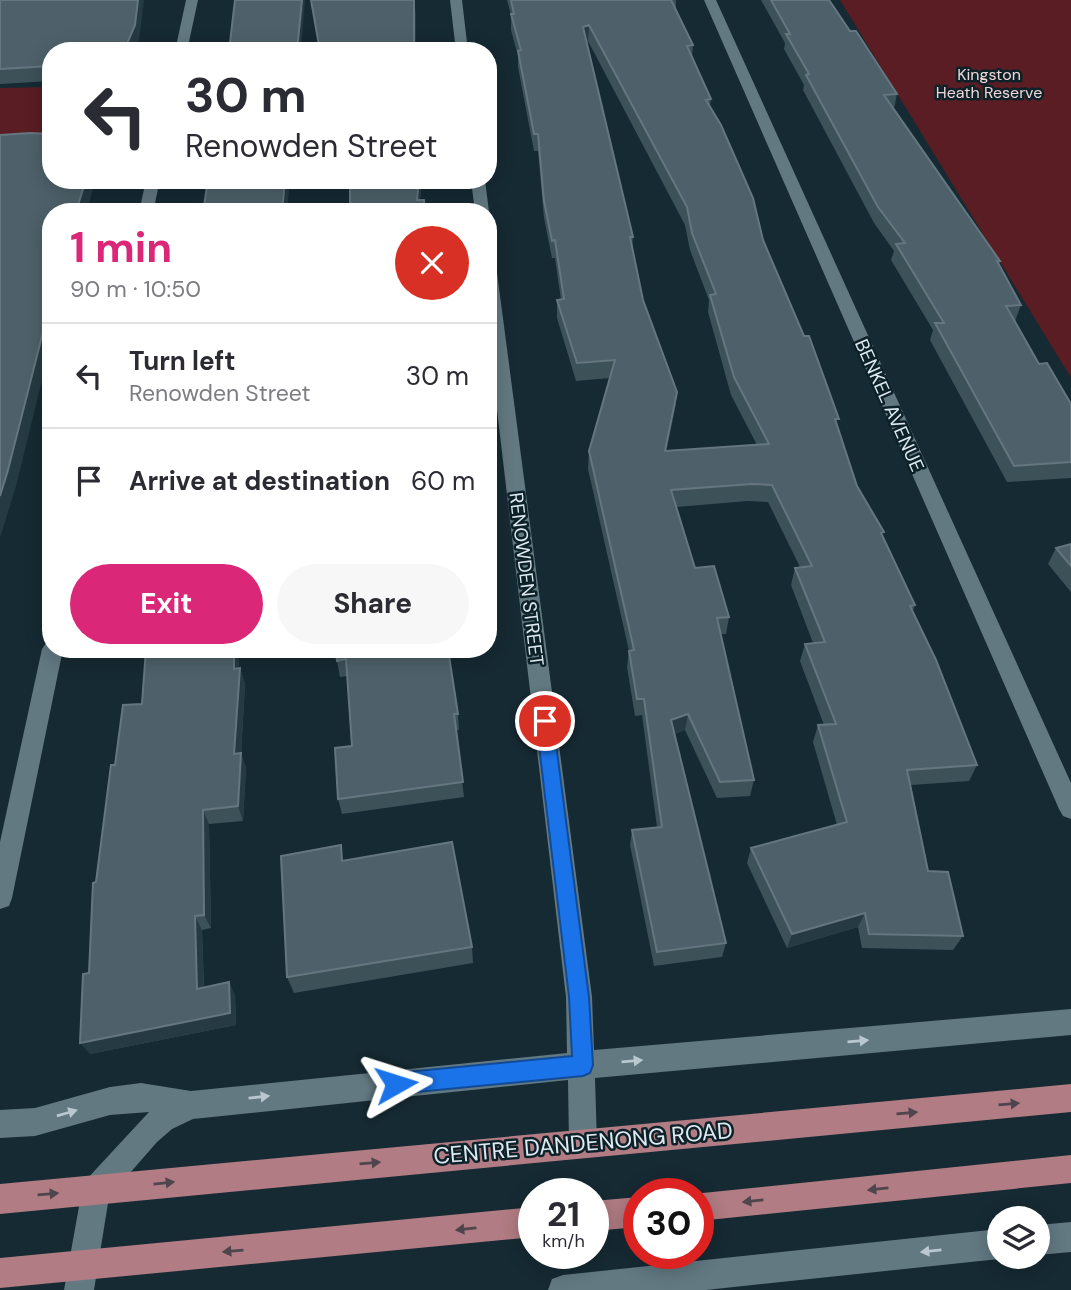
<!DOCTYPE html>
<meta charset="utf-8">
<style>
:root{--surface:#fff;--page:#f7f7f7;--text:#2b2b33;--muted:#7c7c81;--line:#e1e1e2;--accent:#db2777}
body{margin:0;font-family:"DM Sans",sans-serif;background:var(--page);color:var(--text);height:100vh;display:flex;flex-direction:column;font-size:26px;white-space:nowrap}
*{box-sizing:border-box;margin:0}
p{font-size:23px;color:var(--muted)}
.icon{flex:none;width:38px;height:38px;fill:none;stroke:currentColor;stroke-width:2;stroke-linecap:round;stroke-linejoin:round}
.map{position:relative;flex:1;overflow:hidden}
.side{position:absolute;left:42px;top:203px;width:455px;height:455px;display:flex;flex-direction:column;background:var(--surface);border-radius:28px;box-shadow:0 4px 18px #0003}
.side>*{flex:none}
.hud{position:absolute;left:42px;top:42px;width:455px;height:147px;border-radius:28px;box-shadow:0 4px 18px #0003;background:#fff;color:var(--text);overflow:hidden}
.controls{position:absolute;left:987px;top:1206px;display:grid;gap:14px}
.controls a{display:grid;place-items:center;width:63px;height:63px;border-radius:50%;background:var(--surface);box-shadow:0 4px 18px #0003;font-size:35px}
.speed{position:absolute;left:518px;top:1178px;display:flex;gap:14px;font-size:35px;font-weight:700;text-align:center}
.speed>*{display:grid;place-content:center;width:91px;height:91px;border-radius:50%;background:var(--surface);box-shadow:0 4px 18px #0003;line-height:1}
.speed small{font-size:18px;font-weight:400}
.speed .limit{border:10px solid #d22;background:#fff;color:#111}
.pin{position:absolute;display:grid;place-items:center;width:60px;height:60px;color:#fff;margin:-30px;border:4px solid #fff;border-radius:50%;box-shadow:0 2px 7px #0007}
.me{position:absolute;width:77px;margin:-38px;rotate:84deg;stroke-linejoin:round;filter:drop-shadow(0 0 5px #0008)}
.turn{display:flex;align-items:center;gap:24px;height:147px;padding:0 28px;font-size:32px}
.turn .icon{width:91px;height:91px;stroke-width:2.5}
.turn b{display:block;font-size:49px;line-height:60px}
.round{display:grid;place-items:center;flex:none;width:74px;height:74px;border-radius:37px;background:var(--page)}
.summary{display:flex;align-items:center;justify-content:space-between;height:119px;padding:0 28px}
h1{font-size:42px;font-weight:700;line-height:52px;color:var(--accent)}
.primary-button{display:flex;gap:14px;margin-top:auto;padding:14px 28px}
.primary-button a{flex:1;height:80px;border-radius:42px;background:var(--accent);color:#fff;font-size:28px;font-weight:700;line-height:80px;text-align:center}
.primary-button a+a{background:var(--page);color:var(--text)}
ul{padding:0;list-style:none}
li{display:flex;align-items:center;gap:21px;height:105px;padding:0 28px;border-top:2px solid var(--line)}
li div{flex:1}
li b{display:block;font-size:26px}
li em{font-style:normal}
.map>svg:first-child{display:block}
.green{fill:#591d23}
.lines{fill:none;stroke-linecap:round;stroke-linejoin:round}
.minor{fill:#627982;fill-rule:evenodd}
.major{fill:#b17c83;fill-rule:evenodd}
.wall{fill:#3d5159;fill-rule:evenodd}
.shaded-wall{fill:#263a43}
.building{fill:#4e616a;stroke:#65767f;stroke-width:2;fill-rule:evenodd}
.oneway{fill:#b9c8cf}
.oneway2{fill:#4f454d}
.route{fill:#1a73e8;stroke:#114b97;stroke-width:2}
.labels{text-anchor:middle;stroke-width:5;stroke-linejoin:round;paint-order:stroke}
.far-park-label{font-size:16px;fill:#f0d6d6;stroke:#0d2129}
.street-label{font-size:19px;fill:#deeaf0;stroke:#0d2129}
.near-street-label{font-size:23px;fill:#deeaf0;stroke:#0d2129}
</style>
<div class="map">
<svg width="1071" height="1290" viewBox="0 0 1071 1290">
<rect width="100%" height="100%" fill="#162a33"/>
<path class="green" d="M 840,0 L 1071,0 L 1071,377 L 1065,368 Z
M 51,87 L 51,144 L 0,144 L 0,88 Z"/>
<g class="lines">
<path class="minor" d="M 186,0 L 198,0 L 187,51 L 175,51 Z
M 450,0 L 462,0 L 468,51 L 456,51 Z
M 704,0 L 716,0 L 1071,783 L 1071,819 L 1063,816 L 1059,809 Z
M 146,180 L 160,180 L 153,212 L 139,212 Z
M 471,180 L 485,180 L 489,212 L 488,214 L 475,212 Z
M 488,260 L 496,265 L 592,997 L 594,1050 L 1071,1009 L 1071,1035 L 595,1078 L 597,1143 L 593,1153 L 583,1157 L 573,1153 L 569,1143 L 568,1080 L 193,1119 L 172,1129 L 157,1142 L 109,1197 L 94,1290 L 64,1290 L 82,1190 L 86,1180 L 149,1112 L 110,1115 L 35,1136 L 0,1138 L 0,1110 L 35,1108 L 110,1087 L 141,1083 L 191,1091 L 567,1053 L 566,997 L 488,333 Z
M 51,642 L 51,649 L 63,649 L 12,898 L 9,906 L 0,909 L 0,842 L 42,649 L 46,643 Z
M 1071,1222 L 1071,1252 L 1038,1255 L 1038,1225 Z
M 999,1229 L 999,1256 L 1005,1256 L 999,1259 L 706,1290 L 548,1290 L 552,1279 L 563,1275 Z"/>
<path class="major" d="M 1071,1084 L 1071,1112 L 0,1214 L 0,1184 Z
M 1071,1155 L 1071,1183 L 698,1221 L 698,1194 L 693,1194 Z
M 639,1197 L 639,1227 L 593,1231 L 593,1201 Z
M 534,1207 L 534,1237 L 0,1288 L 0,1258 Z"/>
</g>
<path class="wall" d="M 0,0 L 139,40 L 51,51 L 51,81 L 0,84 Z
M 507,0 L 676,0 L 676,9 L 693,45 L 692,56 L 711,99 L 710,106 L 837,425 L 857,486 L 883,536 L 915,605 L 913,611 L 977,765 L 969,781 L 911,785 L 928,871 L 963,936 L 953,950 L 862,948 L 858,927 L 787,948 L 747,863 L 751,848 L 837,825 L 813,742 L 818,725 L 824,725 L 800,661 L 805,644 L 813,643 L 791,585 L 795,568 L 800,567 L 768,502 L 748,501 L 676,507 L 695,568 L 729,617 L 726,634 L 720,634 L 754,780 L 750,796 L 717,798 L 685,730 L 674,734 L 726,943 L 722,957 L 654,966 L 630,845 L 632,830 L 657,827 L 642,715 L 635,716 L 627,667 L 629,651 L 588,469 L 589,451 L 610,378 L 576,381 L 557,318 L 557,300 L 561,300 L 555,258 L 552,258 L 544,218 L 538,151 L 534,151 L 518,67 L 518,56 L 511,30 L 511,15 ZM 588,41 L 685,225 L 690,250 L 709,300 L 708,312 L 731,395 L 757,445 L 666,451 L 675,409 L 677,392 L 643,300 L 632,248 L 633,237 L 587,42 Z
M 761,0 L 829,0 L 850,31 L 897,94 L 894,109 L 1000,261 L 999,265 L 1021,305 L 1015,321 L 1039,364 L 1071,404 L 1071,478 L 1007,482 L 930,340 L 933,330 L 891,260 L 894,251 L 874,223 L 803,90 L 804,85 L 784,49 L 785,43 Z
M 343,180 L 422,180 L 420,200 L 425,212 L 350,184 L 344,185 Z
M 1071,544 L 1071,592 L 1048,564 L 1056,548 Z
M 146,649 L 239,649 L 239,668 L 240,668 L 245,684 L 241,754 L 246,768 L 243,821 L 209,824 L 211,928 L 202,930 L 204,988 L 235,995 L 236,1025 L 90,1054 L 89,973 L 96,882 L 115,765 L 142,704 Z
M 449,649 L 449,656 L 458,714 L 459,730 L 456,730 L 464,797 L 342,814 L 338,799 L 352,746 L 347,676 L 340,677 L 337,661 Z
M 345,861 L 472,947 L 473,963 L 294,993 L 287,977 Z"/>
<path class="shaded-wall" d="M 138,0 L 144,0 L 139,40 L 134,51 L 124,51 Z
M 302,0 L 305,0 L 301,51 L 297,51 Z
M 414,0 L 416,14 L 416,51 L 414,51 Z
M 589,25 L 588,41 L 583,43 L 583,27 Z
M 86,180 L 96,180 L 86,212 L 78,212 L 77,208 Z
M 285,180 L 290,180 L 287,212 L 282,212 Z
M 419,180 L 422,180 L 418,212 L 417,200 Z
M 50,259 L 51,336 L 50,348 L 16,486 L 0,538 L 0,496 Z
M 677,392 L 675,409 L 663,469 L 665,451 Z
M 234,649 L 239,649 L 239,684 L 234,669 Z
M 240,668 L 245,684 L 241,754 L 246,768 L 243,821 L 238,806 L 234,754 Z
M 688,714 L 685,730 L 668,736 L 671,720 Z
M 203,810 L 209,824 L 211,928 L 204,915 Z
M 865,913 L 858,927 L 787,948 L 792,934 Z
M 195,916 L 202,930 L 204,1001 L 197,989 Z
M 229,982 L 235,995 L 236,1025 L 90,1054 L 80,1043 Z"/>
<path class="building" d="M 0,0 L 138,0 L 135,25 L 124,51 L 51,51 L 51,66 L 0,69 Z
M 235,0 L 302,0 L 297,51 L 229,51 Z
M 311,0 L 414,0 L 414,51 L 320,51 Z
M 511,0 L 671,0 L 693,45 L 687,46 L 711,99 L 706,100 L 721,125 L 753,198 L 763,240 L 804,336 L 809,336 L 839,419 L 835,419 L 857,486 L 884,532 L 881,533 L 915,605 L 910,606 L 936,660 L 977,765 L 907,770 L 928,871 L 948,872 L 963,936 L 869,934 L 865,913 L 792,934 L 751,848 L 847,822 L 818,725 L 836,724 L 805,644 L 825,642 L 795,568 L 812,566 L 772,485 L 752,484 L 671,490 L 695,568 L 714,566 L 729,617 L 717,618 L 754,780 L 720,782 L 688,714 L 671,720 L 726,943 L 657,952 L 632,830 L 662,827 L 644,699 L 637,699 L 629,651 L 634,650 L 589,451 L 615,360 L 577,363 L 557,300 L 564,299 L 555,240 L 552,241 L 544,201 L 538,134 L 534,134 L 518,51 L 521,50 L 511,14 L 514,14 ZM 589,25 L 687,207 L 692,233 L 716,294 L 710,295 L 734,377 L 769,444 L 665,451 L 677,392 L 643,300 L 630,237 L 633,237 L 583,27 Z
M 771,0 L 829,0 L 850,31 L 856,31 L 897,94 L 884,95 L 1000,261 L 997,261 L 1021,305 L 1006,306 L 1039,364 L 1047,363 L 1071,404 L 1071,462 L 1014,466 L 935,323 L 944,323 L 896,244 L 905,243 L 878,207 L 806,75 L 809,74 L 786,34 L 790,34 Z
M 30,133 L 51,134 L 51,180 L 86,180 L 77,208 L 82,207 L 80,212 L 51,212 L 51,259 L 43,332 L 8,470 L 0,496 L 0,135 Z
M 208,180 L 285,180 L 282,212 L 203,212 Z
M 350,180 L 419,180 L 417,200 L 424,200 L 425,212 L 350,212 Z
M 1071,544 L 1071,566 L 1056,548 Z
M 146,649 L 234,649 L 234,669 L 240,668 L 234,754 L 241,753 L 238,806 L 203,810 L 204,915 L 195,916 L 197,989 L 229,982 L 230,1013 L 80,1043 L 83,974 L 89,973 L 93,883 L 96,882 L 111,765 L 115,765 L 123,705 L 142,704 Z
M 336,649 L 448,649 L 458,714 L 454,714 L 463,782 L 338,799 L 335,748 L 352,746 L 346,659 L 337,661 Z
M 452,842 L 472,947 L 287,977 L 281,856 L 341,845 L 342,861 Z"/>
<defs><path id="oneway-solid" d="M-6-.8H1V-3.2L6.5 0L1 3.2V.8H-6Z" transform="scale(1.75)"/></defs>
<g class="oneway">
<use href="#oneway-solid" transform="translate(858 1041) rotate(-5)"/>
<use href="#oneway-solid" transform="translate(632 1061) rotate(-5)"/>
<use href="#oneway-solid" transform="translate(259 1097) rotate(-6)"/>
<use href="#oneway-solid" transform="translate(67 1113) rotate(-16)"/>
<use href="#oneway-solid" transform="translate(931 1251) rotate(174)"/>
</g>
<g class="oneway2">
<use href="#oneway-solid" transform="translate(1009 1104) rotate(-5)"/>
<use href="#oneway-solid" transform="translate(907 1113) rotate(-5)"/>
<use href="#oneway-solid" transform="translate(370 1163) rotate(-5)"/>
<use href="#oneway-solid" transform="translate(164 1183) rotate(-6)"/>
<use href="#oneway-solid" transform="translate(878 1189) rotate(174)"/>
<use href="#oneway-solid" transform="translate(48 1194) rotate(-5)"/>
<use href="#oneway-solid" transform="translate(753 1201) rotate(174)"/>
<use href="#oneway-solid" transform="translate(466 1229) rotate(174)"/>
<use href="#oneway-solid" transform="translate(233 1251) rotate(175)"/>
</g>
<path class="route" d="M 545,714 L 551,716 L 553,721 L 589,997 L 593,1065 L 590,1073 L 583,1076 L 396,1094 L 388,1091 L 385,1084 L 388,1076 L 396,1073 L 572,1056 L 569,997 L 536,721 L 539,716 Z"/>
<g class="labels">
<g class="far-park-label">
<text x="989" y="80">Kingston<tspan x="989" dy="18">Heath Reserve</tspan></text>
</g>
<g class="street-label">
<text transform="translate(890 405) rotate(66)" y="7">BENKEL AVENUE</text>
<text transform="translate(527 579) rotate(83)" y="7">RENOWDEN STREET</text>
</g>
<g class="near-street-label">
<text transform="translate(583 1143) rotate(-5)" y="8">CENTRE DANDENONG ROAD</text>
</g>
</g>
</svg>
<div class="controls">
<a><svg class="icon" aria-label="layers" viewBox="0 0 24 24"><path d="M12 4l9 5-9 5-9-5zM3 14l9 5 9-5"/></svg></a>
</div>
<div class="speed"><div>21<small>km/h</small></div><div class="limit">30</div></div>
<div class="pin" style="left:545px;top:721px;background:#d93025"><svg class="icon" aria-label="arrive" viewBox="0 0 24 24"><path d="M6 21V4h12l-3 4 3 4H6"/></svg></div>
<svg class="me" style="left:396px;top:1084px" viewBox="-20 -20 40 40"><path d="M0-17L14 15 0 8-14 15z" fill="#1a73e8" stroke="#fff" stroke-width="4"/></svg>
<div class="hud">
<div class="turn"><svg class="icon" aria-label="left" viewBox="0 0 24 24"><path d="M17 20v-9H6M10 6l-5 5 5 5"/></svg><div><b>30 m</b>Renowden Street</div></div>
</div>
<section class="side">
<div class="summary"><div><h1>1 min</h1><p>90 m · 10:50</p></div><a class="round" style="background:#d93025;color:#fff"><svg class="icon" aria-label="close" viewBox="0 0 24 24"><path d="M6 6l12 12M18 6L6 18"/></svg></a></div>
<ul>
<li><svg class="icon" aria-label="left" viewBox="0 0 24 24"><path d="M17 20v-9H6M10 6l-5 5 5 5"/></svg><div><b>Turn left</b><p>Renowden Street</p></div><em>30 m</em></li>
<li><svg class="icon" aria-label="arrive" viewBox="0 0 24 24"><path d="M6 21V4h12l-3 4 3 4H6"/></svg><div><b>Arrive at destination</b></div><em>60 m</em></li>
</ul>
<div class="primary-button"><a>Exit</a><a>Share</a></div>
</section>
</div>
